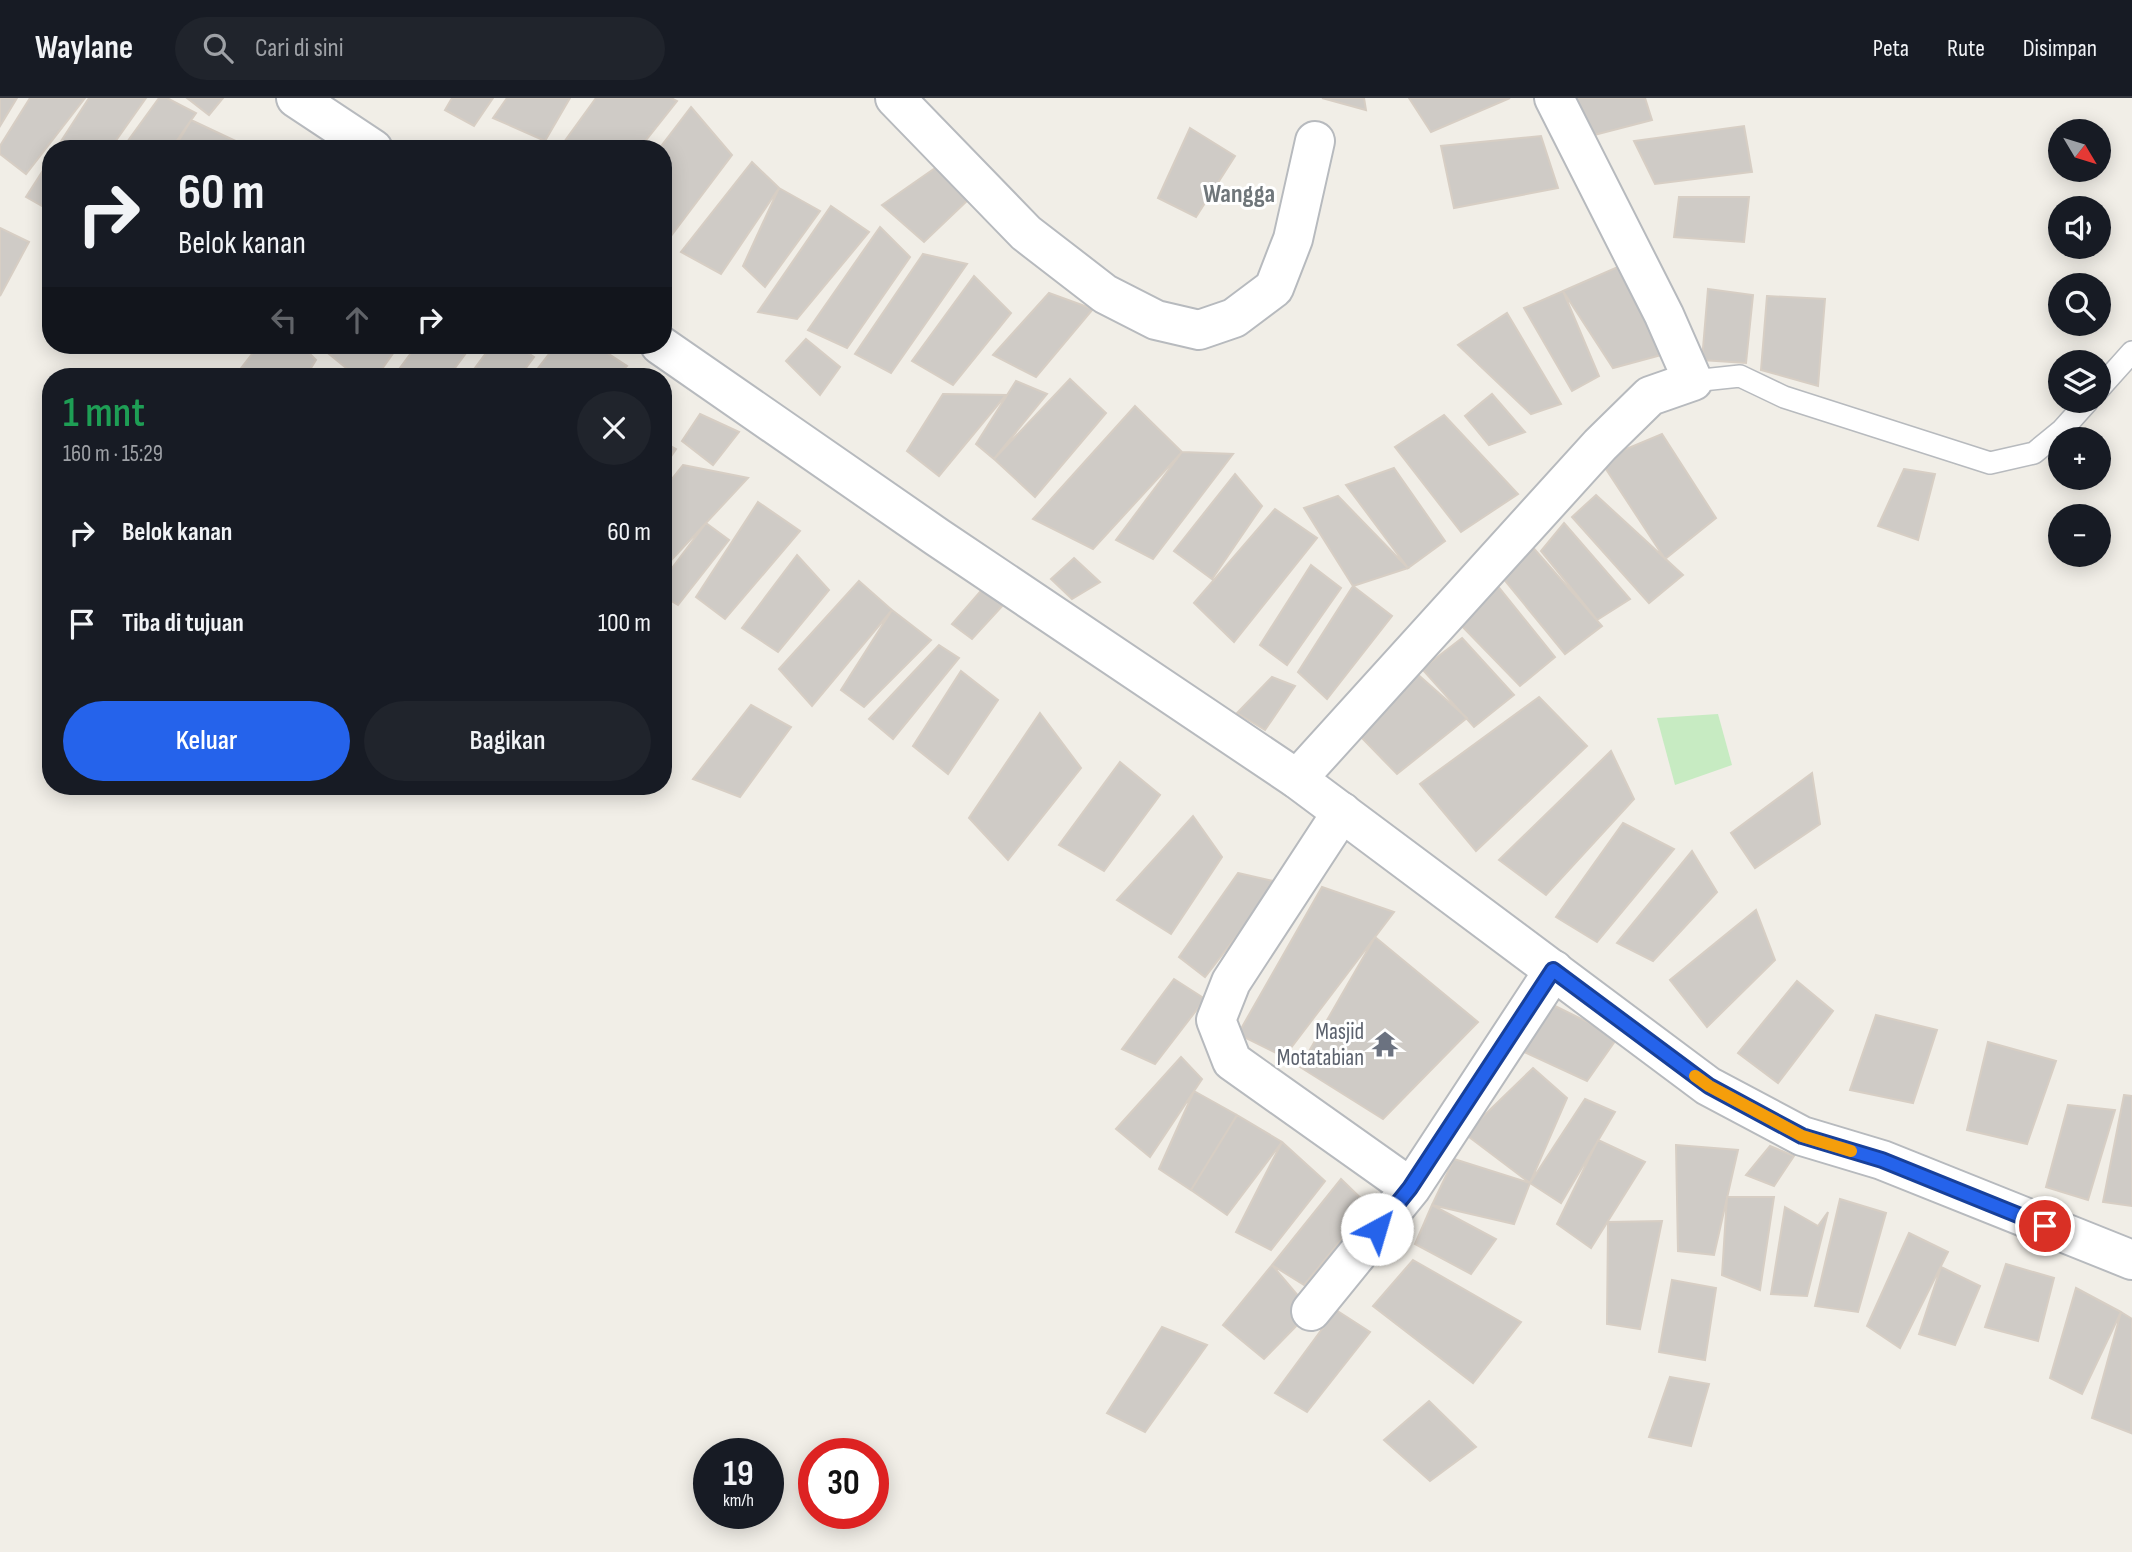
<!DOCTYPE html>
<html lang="id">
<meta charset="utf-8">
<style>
:root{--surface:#171b24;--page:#20242c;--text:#f1f3f6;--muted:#9ea1a6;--line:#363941;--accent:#2563eb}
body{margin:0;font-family:"Sofia Sans Condensed",sans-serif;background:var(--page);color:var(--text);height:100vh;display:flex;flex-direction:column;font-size:26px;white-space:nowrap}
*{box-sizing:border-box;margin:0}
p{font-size:23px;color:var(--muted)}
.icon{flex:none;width:38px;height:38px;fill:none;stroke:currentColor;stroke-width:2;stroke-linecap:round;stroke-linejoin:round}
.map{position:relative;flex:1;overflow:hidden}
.details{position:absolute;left:42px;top:270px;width:630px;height:427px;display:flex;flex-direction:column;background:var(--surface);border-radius:28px;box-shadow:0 4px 18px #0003}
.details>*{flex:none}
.banner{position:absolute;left:42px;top:42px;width:630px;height:214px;border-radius:28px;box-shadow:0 4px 18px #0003;background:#171b24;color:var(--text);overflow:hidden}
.needle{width:46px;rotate:128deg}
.tools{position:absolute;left:2048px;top:21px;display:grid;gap:14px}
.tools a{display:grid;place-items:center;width:63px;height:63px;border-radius:50%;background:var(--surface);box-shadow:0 4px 18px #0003;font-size:35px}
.speed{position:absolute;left:693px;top:1340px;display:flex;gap:14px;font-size:35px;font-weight:700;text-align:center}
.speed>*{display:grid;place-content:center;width:91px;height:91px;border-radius:50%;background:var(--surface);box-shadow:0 4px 18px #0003;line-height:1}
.speed small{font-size:18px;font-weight:400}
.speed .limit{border:10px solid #d22;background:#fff;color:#111}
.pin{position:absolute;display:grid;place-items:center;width:60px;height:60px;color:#fff;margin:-30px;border:4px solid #fff;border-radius:50%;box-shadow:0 2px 7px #0007}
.me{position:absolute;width:77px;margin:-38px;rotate:39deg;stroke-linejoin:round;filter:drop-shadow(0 0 5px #0008)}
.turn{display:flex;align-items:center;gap:24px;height:147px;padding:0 21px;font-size:32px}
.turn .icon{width:91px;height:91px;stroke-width:2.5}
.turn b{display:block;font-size:49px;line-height:60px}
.lanes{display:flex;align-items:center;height:66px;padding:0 21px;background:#0003;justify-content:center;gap:35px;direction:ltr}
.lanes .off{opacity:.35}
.round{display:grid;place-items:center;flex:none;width:74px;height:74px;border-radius:37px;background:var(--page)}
.head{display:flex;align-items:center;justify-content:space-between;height:119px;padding:0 21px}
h1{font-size:42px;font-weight:600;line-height:52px;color:#1e9e55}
.cta{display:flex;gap:14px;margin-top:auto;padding:14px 21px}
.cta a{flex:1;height:80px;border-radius:42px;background:var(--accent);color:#fff;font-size:28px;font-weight:600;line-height:80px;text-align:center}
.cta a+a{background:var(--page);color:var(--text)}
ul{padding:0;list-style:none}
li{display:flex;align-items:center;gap:21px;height:91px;padding:0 21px}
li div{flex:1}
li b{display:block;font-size:26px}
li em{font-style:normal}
header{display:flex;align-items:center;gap:42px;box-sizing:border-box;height:98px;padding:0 35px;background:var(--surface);border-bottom:2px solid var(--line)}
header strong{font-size:33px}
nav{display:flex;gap:38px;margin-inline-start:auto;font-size:24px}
.search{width:490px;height:63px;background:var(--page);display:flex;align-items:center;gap:18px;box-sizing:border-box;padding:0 24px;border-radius:38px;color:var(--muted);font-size:26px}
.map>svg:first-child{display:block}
.green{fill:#c7ebc2}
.building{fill:#cfcbc6;stroke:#d7cec4;stroke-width:2}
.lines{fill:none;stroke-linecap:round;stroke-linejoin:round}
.service-casing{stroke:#b7babe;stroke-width:24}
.minor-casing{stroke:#b7babe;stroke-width:42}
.tertiary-casing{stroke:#b7babe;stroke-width:42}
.service{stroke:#fff;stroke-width:21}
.minor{stroke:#fff;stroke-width:38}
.tertiary{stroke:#fff;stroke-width:38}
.route-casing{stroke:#184099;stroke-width:18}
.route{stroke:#2563eb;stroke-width:12}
.slow{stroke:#f59e0b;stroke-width:12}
.labels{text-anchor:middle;stroke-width:6;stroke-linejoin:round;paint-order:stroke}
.worship-label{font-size:23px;fill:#5b616d;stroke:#fff;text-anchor:end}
.quarter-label{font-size:26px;font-weight:bold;fill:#6f767a;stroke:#fff}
</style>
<header>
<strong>Waylane</strong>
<div class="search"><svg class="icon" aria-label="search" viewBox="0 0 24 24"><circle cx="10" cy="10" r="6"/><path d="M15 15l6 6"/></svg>Cari di sini</div>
<nav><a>Peta</a><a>Rute</a><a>Disimpan</a></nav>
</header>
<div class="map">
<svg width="2132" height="1454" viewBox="0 0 2132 1454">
<rect width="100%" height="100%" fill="#f1eee7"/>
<path class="green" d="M 1718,616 L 1732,667 L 1675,687 L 1657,620 Z"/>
<path class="building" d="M 0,0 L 17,0 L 0,28 Z
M 30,0 L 85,0 L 26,76 L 0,56 L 0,48 Z
M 89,0 L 146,0 L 110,51 L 56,51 Z
M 159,0 L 167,0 L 196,15 L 171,51 L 122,51 Z
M 187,0 L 223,0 L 209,17 Z
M 452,0 L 493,0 L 474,28 L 445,12 Z
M 507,0 L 570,0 L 545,43 L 493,20 Z
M 596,0 L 671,0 L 677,3 L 639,51 L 559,51 Z
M 1322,0 L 1364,0 L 1366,12 Z
M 1409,0 L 1510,0 L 1431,34 Z
M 1576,0 L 1645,0 L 1652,22 L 1594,37 Z
M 691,9 L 732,57 L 671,138 L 663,129 L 663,51 L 659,51 Z
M 191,22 L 244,47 L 241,51 L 174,51 Z
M 1744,28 L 1752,74 L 1655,86 L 1634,43 Z
M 1190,30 L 1235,58 L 1196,119 L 1158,100 Z
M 1541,38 L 1558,90 L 1454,110 L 1441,48 Z
M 51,60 L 51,113 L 26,99 Z
M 752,64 L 779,90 L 721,176 L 681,154 Z
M 938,68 L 969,101 L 924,144 L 882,107 Z
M 779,90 L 820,113 L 765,189 L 743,168 Z
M 1679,99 L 1749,99 L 1744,144 L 1674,139 Z
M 831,108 L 869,134 L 797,221 L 758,214 Z
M 880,129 L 910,159 L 847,250 L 808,232 Z
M 0,130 L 29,144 L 0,198 Z
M 923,156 L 967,166 L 891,275 L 855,256 Z
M 1620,168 L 1661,257 L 1613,270 L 1563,193 Z
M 974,178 L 1011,215 L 953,287 L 912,263 Z
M 1708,191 L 1753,197 L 1746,265 L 1702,262 Z
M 1563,193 L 1599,278 L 1572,293 L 1524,210 Z
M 1049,195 L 1093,211 L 1036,279 L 993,257 Z
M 1767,198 L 1825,201 L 1818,288 L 1761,272 Z
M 1507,215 L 1561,306 L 1531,316 L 1458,247 Z
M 806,241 L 840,269 L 820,297 L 786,263 Z
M 259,247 L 301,247 L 316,262 L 306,278 L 235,278 Z
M 318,247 L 399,247 L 377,278 L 356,278 Z
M 417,247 L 472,247 L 449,278 L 394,278 Z
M 492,247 L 516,247 L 534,259 L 520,278 L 469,278 Z
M 556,247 L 595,247 L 627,268 L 617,278 L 532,278 Z
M 1070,281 L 1106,315 L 1035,399 L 994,361 Z
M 1016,283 L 1047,296 L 994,361 L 976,346 Z
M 943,296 L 1006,297 L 939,378 L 907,353 Z
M 1492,296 L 1525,334 L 1489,347 L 1465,318 Z
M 1135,308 L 1182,354 L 1093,451 L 1033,421 Z
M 700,316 L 739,334 L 713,367 L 682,343 Z
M 1444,317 L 1518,396 L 1461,434 L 1395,349 Z
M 1662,336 L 1716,420 L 1665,461 L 1600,362 Z
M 663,344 L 676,351 L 663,370 Z
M 1182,354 L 1233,356 L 1153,461 L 1116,442 Z
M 683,367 L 748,380 L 663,471 L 663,392 Z
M 1394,370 L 1445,443 L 1408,470 L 1346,387 Z
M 1904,371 L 1935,376 L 1918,442 L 1878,428 Z
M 1235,376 L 1262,408 L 1212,481 L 1174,453 Z
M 1596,397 L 1683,477 L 1649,505 L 1572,419 Z
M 1338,398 L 1408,470 L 1353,488 L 1304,410 Z
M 758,404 L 800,433 L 725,521 L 696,499 Z
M 1275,411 L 1317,440 L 1234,544 L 1194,505 Z
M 706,425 L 729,442 L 678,507 L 663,498 L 663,482 Z
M 1564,425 L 1630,501 L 1597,522 L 1541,453 Z
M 1529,445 L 1602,528 L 1565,556 L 1498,474 Z
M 797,457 L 829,492 L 778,554 L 742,530 Z
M 1074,460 L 1100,484 L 1072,501 L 1051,481 Z
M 1311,467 L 1341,490 L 1287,567 L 1260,547 Z
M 1492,481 L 1555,559 L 1520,588 L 1454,520 Z
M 859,483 L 892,512 L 812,608 L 779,571 Z
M 985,488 L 1006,504 L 972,541 L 952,526 Z
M 1353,488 L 1392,518 L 1327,601 L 1298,574 Z
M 892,512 L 931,542 L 864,609 L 841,592 Z
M 1462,540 L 1514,597 L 1474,629 L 1422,571 Z
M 939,547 L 959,560 L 893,641 L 869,621 Z
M 961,573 L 998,602 L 948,676 L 913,648 Z
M 1415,574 L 1467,620 L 1397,676 L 1359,637 Z
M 1272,579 L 1295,588 L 1265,632 L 1237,615 Z
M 1539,599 L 1587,648 L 1476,753 L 1420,686 Z
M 751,607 L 791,629 L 740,699 L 693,681 Z
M 1040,615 L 1081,670 L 1008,762 L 969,720 Z
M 1611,653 L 1634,701 L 1546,797 L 1499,762 Z
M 1120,664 L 1160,697 L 1104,773 L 1059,747 Z
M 1812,675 L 1820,726 L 1755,770 L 1731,735 Z
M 1193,718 L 1222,759 L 1171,836 L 1117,802 Z
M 1623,725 L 1674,751 L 1597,844 L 1556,819 Z
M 1692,753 L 1717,794 L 1653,863 L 1617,845 Z
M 1238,775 L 1278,784 L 1205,879 L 1179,859 Z
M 1322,789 L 1394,814 L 1284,959 L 1238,936 Z
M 1756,812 L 1775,862 L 1707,929 L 1670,882 Z
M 1375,839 L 1478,924 L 1383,1021 L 1300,969 Z
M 1174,881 L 1205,901 L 1155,966 L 1122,951 Z
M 1797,883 L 1833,913 L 1778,985 L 1738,955 Z
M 1551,906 L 1618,939 L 1587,983 L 1520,952 Z
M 1876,917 L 1937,932 L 1913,1005 L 1850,992 Z
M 1988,944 L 2056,963 L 2027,1046 L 1967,1032 Z
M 1181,959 L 1202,981 L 1150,1059 L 1116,1031 Z
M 1533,970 L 1567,1000 L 1530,1085 L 1465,1036 Z
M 1194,993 L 1237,1017 L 1191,1092 L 1159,1071 Z
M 2124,997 L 2132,998 L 2132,1108 L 2103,1104 Z
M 1585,1001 L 1615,1014 L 1561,1105 L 1530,1085 Z
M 2068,1007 L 2115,1012 L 2088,1102 L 2046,1089 Z
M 1237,1017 L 1282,1044 L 1227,1117 L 1191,1092 Z
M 1598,1042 L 1645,1064 L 1591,1150 L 1557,1126 Z
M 1282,1044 L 1325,1083 L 1271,1152 L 1236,1134 Z
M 1676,1047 L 1738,1052 L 1714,1157 L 1678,1153 Z
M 1770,1048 L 1794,1058 L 1774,1088 L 1746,1077 Z
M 1454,1061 L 1530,1085 L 1514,1126 L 1432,1107 Z
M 1341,1081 L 1369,1108 L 1304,1187 L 1272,1167 Z
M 1727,1099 L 1774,1099 L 1760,1192 L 1722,1177 Z
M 1840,1101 L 1886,1115 L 1858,1214 L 1815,1208 Z
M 1432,1107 L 1496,1141 L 1471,1176 L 1415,1146 Z
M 1785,1109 L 1818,1128 L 1828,1114 L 1807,1198 L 1771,1196 Z
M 1662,1123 L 1640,1231 L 1607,1226 L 1608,1124 Z
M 1909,1135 L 1948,1154 L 1900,1250 L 1867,1228 Z
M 1413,1162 L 1521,1224 L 1473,1285 L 1373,1208 Z
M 2006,1166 L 2054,1180 L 2038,1243 L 1985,1229 Z
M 1272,1167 L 1311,1213 L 1264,1261 L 1223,1227 Z
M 1941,1169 L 1980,1188 L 1955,1247 L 1919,1236 Z
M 1672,1182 L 1716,1190 L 1705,1262 L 1659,1254 Z
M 2076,1190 L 2121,1214 L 2082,1296 L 2050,1280 Z
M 1336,1212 L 1370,1234 L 1307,1314 L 1275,1295 Z
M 2121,1214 L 2132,1221 L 2131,1335 L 2092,1320 Z
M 1162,1229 L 1207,1247 L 1145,1334 L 1107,1315 Z
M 1670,1279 L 1709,1286 L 1691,1348 L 1649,1339 Z
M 1429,1303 L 1476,1349 L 1430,1383 L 1384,1342 Z"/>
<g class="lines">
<g class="service-casing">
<path id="service" d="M 1693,283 L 1740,278 L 1784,299 L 1990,365 L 2034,355 L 2062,332 L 2088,303
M 2098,292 L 2132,254"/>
</g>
<g class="minor-casing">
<path id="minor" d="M 895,0 L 1026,135 L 1105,196 L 1156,222 L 1199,232 L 1234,220 L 1274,190 L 1293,141 L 1315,43
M 1297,681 L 1600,347 L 1650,298 L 1693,283 L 1664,217 L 1554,0
M 1342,714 L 1231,884 L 1216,922 L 1232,963 L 1411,1090
M 1311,1213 L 1411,1090 L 1554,872"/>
</g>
<g class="tertiary-casing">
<path id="tertiary" d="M 296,0 L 373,51
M 660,247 L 937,439 L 1297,681 L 1708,988 L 1802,1038 L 1882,1062 L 2132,1162"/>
</g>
<use href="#service" class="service"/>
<use href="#minor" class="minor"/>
<use href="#tertiary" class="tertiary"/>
</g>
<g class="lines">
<g class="route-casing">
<path id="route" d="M 1377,1131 L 1410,1090 L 1553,872 L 1709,988 L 1802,1038 L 1882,1062 L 2045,1128"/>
</g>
<use href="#route" class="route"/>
<path class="slow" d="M 1695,978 L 1709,988 L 1802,1038 L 1851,1053"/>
</g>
<defs>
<g id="temple-bare" transform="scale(2.1)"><path d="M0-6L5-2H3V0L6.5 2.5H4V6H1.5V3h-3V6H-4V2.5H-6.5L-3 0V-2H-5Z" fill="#6b7280" stroke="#fff" stroke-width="2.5" paint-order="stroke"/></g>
</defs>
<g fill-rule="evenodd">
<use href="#temple-bare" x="1385" y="946"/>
</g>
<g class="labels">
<g class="worship-label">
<text x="1364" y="941">Masjid<tspan x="1364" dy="26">Motatabian</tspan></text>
</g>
<g class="quarter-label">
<text x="1239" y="104">Wangga</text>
</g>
</g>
</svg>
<div class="tools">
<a><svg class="needle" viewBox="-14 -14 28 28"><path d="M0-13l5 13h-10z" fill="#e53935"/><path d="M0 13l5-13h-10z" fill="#9ea1a6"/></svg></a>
<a><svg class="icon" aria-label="sound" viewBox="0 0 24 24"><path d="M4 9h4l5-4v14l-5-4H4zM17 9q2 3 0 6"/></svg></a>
<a><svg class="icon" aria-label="search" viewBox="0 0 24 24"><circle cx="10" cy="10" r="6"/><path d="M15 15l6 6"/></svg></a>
<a><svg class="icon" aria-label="layers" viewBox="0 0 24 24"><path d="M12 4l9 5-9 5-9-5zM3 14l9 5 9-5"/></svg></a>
<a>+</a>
<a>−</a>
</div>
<div class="speed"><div>19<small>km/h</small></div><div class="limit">30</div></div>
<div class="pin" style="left:2045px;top:1128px;background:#d93025"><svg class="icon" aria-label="arrive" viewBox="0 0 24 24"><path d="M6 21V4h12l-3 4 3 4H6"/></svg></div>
<svg class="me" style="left:1377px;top:1131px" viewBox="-20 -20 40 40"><circle r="19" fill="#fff"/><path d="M0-13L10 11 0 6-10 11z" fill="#2563eb"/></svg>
<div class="banner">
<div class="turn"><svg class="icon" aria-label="right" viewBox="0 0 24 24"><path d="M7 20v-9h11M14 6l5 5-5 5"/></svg><div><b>60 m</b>Belok kanan</div></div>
<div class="lanes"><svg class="icon off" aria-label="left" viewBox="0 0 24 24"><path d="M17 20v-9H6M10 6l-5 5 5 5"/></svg><svg class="icon off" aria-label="ahead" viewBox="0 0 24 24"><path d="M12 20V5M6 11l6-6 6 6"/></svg><svg class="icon" aria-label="right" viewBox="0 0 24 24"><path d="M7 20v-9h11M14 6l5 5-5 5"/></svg></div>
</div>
<section class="details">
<div class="head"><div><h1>1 mnt</h1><p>160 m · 15:29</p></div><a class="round"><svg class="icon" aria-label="close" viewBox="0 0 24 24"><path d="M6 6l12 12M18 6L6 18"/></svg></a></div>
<ul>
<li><svg class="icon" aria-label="right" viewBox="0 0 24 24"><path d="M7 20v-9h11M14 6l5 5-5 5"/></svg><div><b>Belok kanan</b></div><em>60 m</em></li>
<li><svg class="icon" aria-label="arrive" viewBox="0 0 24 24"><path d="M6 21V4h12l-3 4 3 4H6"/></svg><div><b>Tiba di tujuan</b></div><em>100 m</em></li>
</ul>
<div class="cta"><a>Keluar</a><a>Bagikan</a></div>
</section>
</div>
